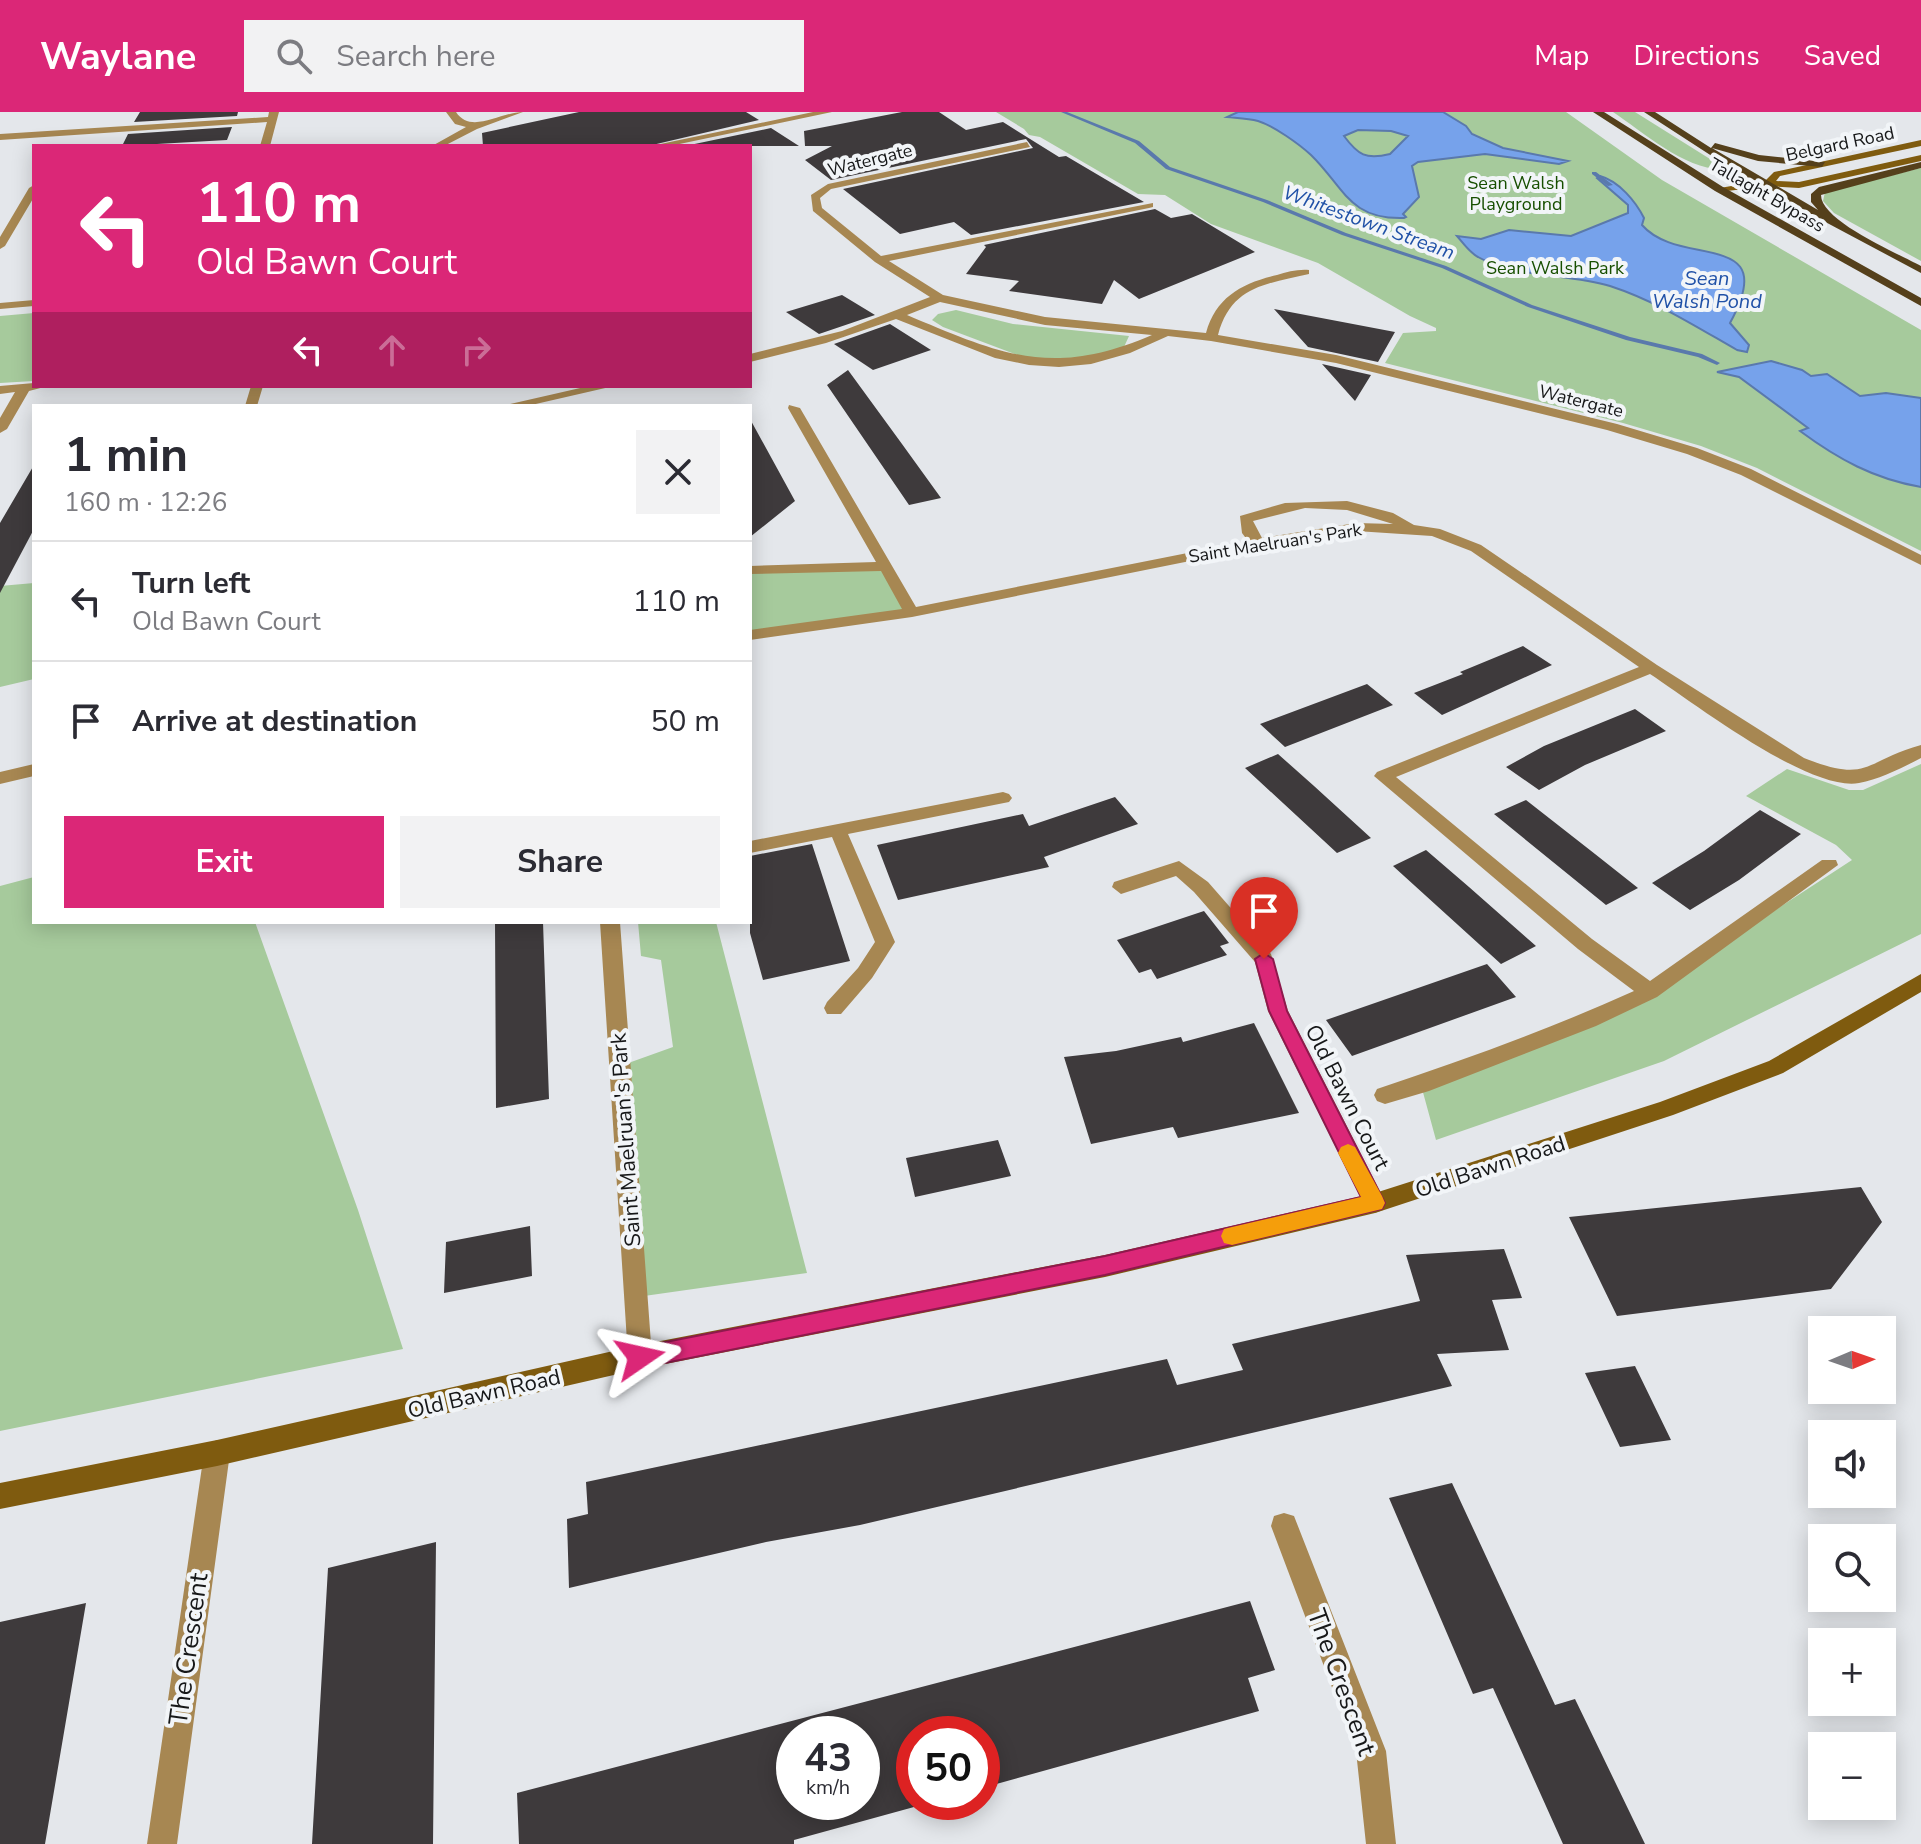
<!DOCTYPE html>
<meta charset="utf-8">
<style>
:root{--surface:#fff;--page:#f2f2f3;--text:#2b2b33;--muted:#7c7c81;--line:#e1e1e2;--accent:#db2777}
body{margin:0;font-family:"Nunito Sans",sans-serif;background:var(--page);color:var(--text);height:100vh;display:flex;flex-direction:column;font-size:30px;white-space:nowrap}
*{box-sizing:border-box;margin:0}
p{font-size:26px;color:var(--muted)}
.icon{flex:none;width:44px;height:44px;fill:none;stroke:currentColor;stroke-width:2;stroke-linecap:round;stroke-linejoin:round}
.map{position:relative;flex:1;overflow:hidden}
.details{position:absolute;left:32px;top:292px;width:720px;height:520px;display:flex;flex-direction:column;background:var(--surface);border-radius:0px;box-shadow:0 4px 20px #0003}
.details>*{flex:none}
.guide{position:absolute;left:32px;top:32px;width:720px;height:244px;border-radius:0px;box-shadow:0 4px 20px #0003;background:#db2777;color:#fff;overflow:hidden}
.needle{width:52px;rotate:88deg}
.controls{position:absolute;left:1808px;top:1204px;display:grid;gap:16px}
.controls a{display:grid;place-items:center;width:88px;height:88px;border-radius:0px;background:var(--surface);box-shadow:0 4px 20px #0003;font-size:40px}
.speed{position:absolute;left:776px;top:1604px;display:flex;gap:16px;font-size:40px;font-weight:700;text-align:center}
.speed>*{display:grid;place-content:center;width:104px;height:104px;border-radius:50%;background:var(--surface);box-shadow:0 4px 20px #0003;line-height:1}
.speed small{font-size:20px;font-weight:400}
.speed .limit{border:12px solid #d22;background:#fff;color:#111}
.pin{position:absolute;display:grid;place-items:center;width:68px;height:68px;color:#fff;margin:-82px -34px;border-radius:50% 50% 50% 0;rotate:-45deg;box-shadow:0 0 8px #0007}
.pin .icon{rotate:45deg}
.me{position:absolute;width:88px;margin:-44px;rotate:79deg;stroke-linejoin:round;filter:drop-shadow(0 0 6px #0008)}
.turn{display:flex;align-items:center;gap:28px;height:168px;padding:0 32px;font-size:36px}
.turn .icon{width:104px;height:104px;stroke-width:2.5}
.turn b{display:block;font-size:56px;line-height:68px}
.lanes{display:flex;align-items:center;height:76px;padding:0 32px;background:#0003;justify-content:center;gap:40px;direction:ltr}
.lanes .off{opacity:.35}
.round{display:grid;place-items:center;flex:none;width:84px;height:84px;border-radius:0px;background:var(--page)}
.headline{display:flex;align-items:center;justify-content:space-between;height:136px;padding:0 32px}
h1{font-size:48px;font-weight:700;line-height:60px}
.button{display:flex;gap:16px;margin-top:auto;padding:16px 32px}
.button a{flex:1;height:92px;border-radius:0px;background:var(--accent);color:#fff;font-size:32px;font-weight:700;line-height:92px;text-align:center}
.button a+a{background:var(--page);color:var(--text)}
ul{padding:0;list-style:none}
li{display:flex;align-items:center;gap:24px;height:120px;padding:0 32px;border-top:2px solid var(--line)}
li div{flex:1}
li b{display:block;font-size:30px}
li em{font-style:normal}
header{display:flex;align-items:center;gap:48px;box-sizing:border-box;height:112px;padding:0 40px;background:var(--accent);color:#fff}
header strong{font-size:38px}
nav{display:flex;gap:44px;margin-inline-start:auto;font-size:28px}
.search{width:560px;height:72px;background:var(--page);display:flex;align-items:center;gap:20px;box-sizing:border-box;padding:0 28px;border-radius:0px;color:var(--muted);font-size:30px}
.map>svg:first-child{display:block}
.green{fill:#a6ca9c}
.water{fill:#76a2eb;stroke:#5a79ac;stroke-width:2;fill-rule:evenodd}
.lines{fill:none;stroke-linecap:round;stroke-linejoin:round}
.stream{fill:#5a79ac;fill-rule:evenodd}
.building{fill:#3e3a3c;fill-rule:evenodd}
.minor{fill:#a78752;fill-rule:evenodd}
.secondary{fill:#7f5b0f;fill-rule:evenodd}
.primary{fill:#55401b;fill-rule:evenodd}
.route{fill:#db2777;stroke:#8e194d;stroke-width:2}
.slow{fill:#f59e0b}
.labels{text-anchor:middle;stroke-width:8;stroke-linejoin:round;paint-order:stroke}
.far-street-label{font-size:18px;fill:#171819;stroke:#f2f5f8}
.far-park-label{font-size:18px;fill:#174f00;stroke:#f2f5f8}
.far-water-label{font-size:20px;font-style:italic;fill:#2051a7;stroke:#f2f5f8}
.street-label{font-size:22px;fill:#171819;stroke:#f2f5f8}
.near-street-label{font-size:26px;fill:#171819;stroke:#f2f5f8}
</style>
<header>
<strong>Waylane</strong>
<div class="search"><svg class="icon" aria-label="search" viewBox="0 0 24 24"><circle cx="10" cy="10" r="6"/><path d="M15 15l6 6"/></svg>Search here</div>
<nav><a>Map</a><a>Directions</a><a>Saved</a></nav>
</header>
<div class="map">
<svg width="1921" height="1732" viewBox="0 0 1921 1732">
<rect width="100%" height="100%" fill="#e4e7eb"/>
<path class="green" d="M 996,0 L 1566,0 L 1662,68 L 1921,218 L 1921,439 L 1757,356 L 1701,334 L 1623,311 L 1385,251 L 1403,221 L 1436,219 L 1436,216 L 1410,204 L 1318,151 L 1211,112 L 1165,83 L 1138,82 L 1040,25 L 1029,23 L 1024,17 Z
M 1613,0 L 1635,0 L 1726,57 C 1689,61 1643,20 1613,0 Z
M 1921,56 L 1921,149 L 1834,101 L 1823,89 L 1825,80 Z
M 956,198 L 1013,212 L 1129,224 L 1124,235 L 1091,246 L 1031,248 L 943,215 L 932,208 L 938,202 Z
M 34,201 L 34,269 L 0,271 L 0,204 Z
M 885,454 L 912,500 L 750,526 L 750,458 Z
M 34,471 L 34,567 L 0,575 L 0,474 Z
M 1921,652 L 1921,822 L 1664,949 L 1436,1028 L 1421,973 L 1650,880 L 1852,748 L 1836,733 L 1746,684 L 1787,657 L 1849,678 L 1863,678 Z
M 34,765 L 34,810 L 255,810 L 358,1098 L 403,1237 L 0,1319 L 0,774 Z
M 638,810 L 716,810 L 807,1161 L 637,1185 L 620,954 L 673,935 L 661,848 L 641,844 Z"/>
<path class="water" d="M 1238,0 L 1443,0 L 1466,14 L 1472,22 L 1503,36 L 1568,49 L 1559,52 L 1485,42 L 1418,50 L 1412,54 L 1419,85 L 1403,102 L 1406,105 L 1404,106 C 1349,108 1344,75 1311,43 C 1299,32 1274,14 1258,9 C 1248,6 1237,6 1227,5 ZM 1358,18 L 1391,19 L 1408,24 L 1390,42 C 1366,48 1358,43 1344,24 Z
M 1600,64 C 1619,69 1636,90 1644,106 L 1642,113 C 1680,157 1782,116 1730,211 L 1749,233 L 1747,240 L 1737,238 C 1695,214 1656,189 1610,174 C 1568,161 1517,167 1478,145 C 1470,141 1463,131 1457,124 L 1481,127 L 1509,118 L 1571,124 L 1628,101 L 1628,93 L 1597,66 Z
M 1771,249 L 1802,258 L 1811,264 L 1827,262 L 1860,284 L 1886,281 L 1921,286 L 1921,375 C 1874,367 1838,347 1800,319 L 1808,316 L 1739,265 L 1717,260 Z"/>
<g class="lines">
<path class="stream" d="M 1061,0 L 1067,0 L 1139,29 L 1170,55 L 1267,88 L 1346,121 L 1446,154 L 1532,193 L 1630,225 L 1702,242 L 1720,251 L 1717,253 L 1698,245 L 1626,228 L 1528,195 L 1442,156 L 1342,123 L 1263,90 L 1166,57 L 1135,31 Z
M 1592,60 L 1596,60 L 1613,73 L 1608,74 L 1592,62 Z"/>
</g>
<path class="building" d="M 140,0 L 238,0 L 237,4 L 134,10 Z
M 579,0 L 746,0 L 759,8 L 648,34 L 483,34 L 482,21 Z
M 902,0 L 939,0 L 966,18 L 1003,10 L 1059,45 L 1066,44 L 1144,90 L 971,123 L 954,110 L 900,122 L 843,77 L 1033,36 L 1026,27 L 831,68 L 805,48 L 832,34 L 805,34 L 804,19 Z
M 232,15 L 227,28 L 122,34 L 128,22 Z
M 771,16 L 799,34 L 685,34 Z
M 1155,97 L 1171,106 L 1192,102 L 1255,140 L 1139,187 L 1114,168 L 1102,192 L 1009,179 L 1019,169 L 966,162 L 986,135 L 984,133 Z
M 842,183 L 875,203 L 819,222 L 786,200 Z
M 1274,197 L 1395,220 L 1378,250 L 1308,235 Z
M 890,212 L 931,238 L 873,258 L 834,232 Z
M 1322,252 L 1371,263 L 1355,289 Z
M 848,258 L 902,332 L 941,386 L 909,393 L 827,273 Z
M 750,307 L 795,389 L 750,425 Z
M 34,353 L 34,417 L 0,481 L 0,411 Z
M 1523,534 L 1552,553 L 1442,603 L 1414,581 L 1463,562 L 1460,560 Z
M 1367,572 L 1393,593 L 1285,635 L 1260,612 Z
M 1635,597 L 1666,619 L 1585,653 L 1539,678 L 1506,655 L 1544,634 Z
M 1278,642 L 1314,674 L 1371,726 L 1337,741 L 1245,656 Z
M 1115,685 L 1138,712 L 1044,745 L 1049,755 L 898,788 L 877,733 L 1023,702 L 1029,714 Z
M 1526,688 L 1595,742 L 1638,776 L 1606,793 L 1494,702 Z
M 1760,698 L 1801,722 L 1739,768 L 1690,798 L 1652,771 L 1704,739 Z
M 812,732 L 850,849 L 763,868 L 750,821 L 750,744 Z
M 1426,738 L 1469,775 L 1536,834 L 1501,852 L 1393,754 Z
M 1204,799 L 1229,831 L 1220,834 L 1227,843 L 1157,867 L 1151,857 L 1139,861 L 1117,828 Z
M 495,810 L 543,810 L 549,987 L 496,996 Z
M 1487,852 L 1516,885 L 1352,944 L 1326,908 Z
M 1254,911 L 1299,1001 L 1178,1026 L 1173,1015 L 1091,1032 L 1064,945 L 1116,939 L 1181,925 L 1183,930 Z
M 998,1028 L 1011,1064 L 915,1085 L 906,1046 Z
M 1861,1075 L 1882,1110 L 1831,1177 L 1617,1204 L 1569,1105 Z
M 530,1114 L 532,1164 L 444,1181 L 446,1130 Z
M 1504,1137 L 1522,1186 L 1492,1188 L 1509,1238 L 1437,1242 L 1452,1274 L 860,1413 L 766,1430 L 569,1476 L 567,1407 L 588,1402 L 586,1370 L 1167,1247 L 1177,1273 L 1243,1258 L 1232,1232 L 1420,1189 L 1406,1143 Z
M 1635,1254 L 1671,1328 L 1620,1335 L 1585,1261 Z
M 1452,1371 L 1555,1593 L 1575,1587 L 1645,1732 L 1563,1732 L 1493,1576 L 1473,1582 L 1389,1386 Z
M 436,1430 L 433,1732 L 312,1732 L 328,1456 Z
M 1250,1489 L 1275,1558 L 1248,1566 L 1259,1599 L 982,1676 L 982,1622 L 914,1622 L 914,1695 L 794,1728 L 794,1732 L 519,1732 L 517,1681 ZM 794,1622 L 862,1622 L 862,1690 L 794,1690 Z
M 86,1491 L 45,1732 L 0,1732 L 0,1510 Z"/>
<g class="lines">
<path class="minor" d="M 269,0 L 279,0 L 270,34 L 260,34 L 267,10 L 0,28 L 0,22 L 268,5 Z
M 446,0 L 456,0 C 471,23 500,0 523,0 L 477,17 L 444,34 L 432,34 L 466,15 L 455,12 Z
M 813,0 L 832,0 L 670,34 L 651,34 Z
M 1027,30 L 1030,35 L 831,77 L 820,86 L 822,96 L 881,144 L 1153,91 L 1153,95 L 1149,96 L 889,149 L 943,183 L 1045,205 L 1206,221 C 1216,185 1242,171 1277,163 C 1287,160 1298,157 1309,158 L 1309,162 C 1266,172 1231,174 1218,223 L 1336,243 L 1617,312 L 1697,336 L 1751,357 L 1921,443 L 1921,453 L 1741,363 L 1687,342 L 1607,318 L 1336,251 L 1211,229 L 1168,224 L 1130,241 L 1091,252 L 1059,255 L 1029,253 L 995,246 L 896,207 L 826,231 L 750,250 L 750,242 L 842,219 L 930,185 L 875,150 L 813,99 L 811,83 L 828,72 ZM 940,190 L 1045,213 L 1152,223 C 1052,266 1002,243 907,203 Z
M 34,73 L 34,85 L 5,134 L 0,137 L 0,125 L 29,76 Z
M 34,188 L 34,194 L 0,197 L 0,191 Z
M 34,271 L 34,274 L 48,274 L 29,279 L 7,317 L 0,321 L 0,306 L 15,280 L 0,282 L 0,274 Z
M 251,274 L 263,274 L 257,294 L 245,294 Z
M 589,274 L 614,274 L 527,294 L 502,294 Z
M 789,293 L 800,296 L 916,495 L 1248,429 L 1242,421 L 1240,404 L 1285,391 L 1347,389 L 1393,401 L 1414,413 L 1440,417 L 1481,433 L 1657,553 L 1804,646 C 1870,672 1863,649 1921,633 L 1921,646 C 1902,656 1880,667 1859,671 C 1809,680 1694,591 1650,562 L 1396,665 L 1592,827 L 1650,869 L 1822,748 L 1836,748 L 1838,753 L 1657,885 L 1596,914 L 1429,979 L 1385,992 L 1377,989 L 1374,983 L 1377,977 C 1464,948 1550,917 1634,879 L 1578,837 L 1374,664 L 1377,660 L 1639,555 L 1471,439 L 1432,424 L 1356,419 L 1285,430 L 912,505 L 750,528 L 750,518 L 902,497 L 881,459 L 750,462 L 750,454 L 876,450 L 788,296 ZM 1305,396 L 1347,398 L 1393,412 L 1356,411 L 1262,426 L 1253,409 Z
M 34,652 L 34,664 L 0,672 L 0,660 Z
M 1003,680 L 1009,682 L 1012,686 L 1009,690 L 848,722 L 895,830 L 872,866 L 841,902 L 827,902 L 824,896 L 827,890 L 858,856 L 875,830 L 832,725 L 750,741 L 750,729 Z
M 1179,749 L 1208,770 L 1271,842 L 1288,899 L 1386,1091 L 1383,1098 L 1375,1101 L 1367,1098 L 1268,899 L 1255,850 L 1194,780 L 1176,764 L 1121,782 L 1112,775 L 1114,770 Z
M 600,810 L 620,810 L 652,1245 L 649,1253 L 640,1257 L 631,1253 L 628,1245 Z
M 217,1328 L 226,1332 L 230,1341 L 177,1732 L 147,1732 L 204,1341 L 208,1332 Z
M 1284,1401 L 1294,1404 L 1386,1639 L 1396,1732 L 1366,1732 L 1356,1639 L 1271,1414 L 1274,1404 Z"/>
<path class="secondary" d="M 1921,28 L 1921,34 L 1780,64 L 1776,69 L 1799,70 L 1921,43 L 1921,49 L 1799,76 L 1768,74 L 1719,80 L 1714,77 L 1766,68 L 1774,60 Z
M 1921,862 L 1921,880 L 1783,961 L 1673,1003 L 1375,1101 L 1105,1165 L 640,1257 L 217,1354 L 0,1397 L 0,1371 L 217,1328 L 640,1233 L 1105,1143 L 1375,1081 L 1660,990 L 1769,949 Z"/>
<path class="primary" d="M 1593,0 L 1604,0 L 1723,75 L 1921,186 L 1921,194 L 1715,79 Z
M 1644,0 L 1655,0 L 1711,36 L 1715,31 L 1759,43 L 1825,50 L 1822,55 L 1758,49 L 1712,36 L 1818,98 L 1811,90 L 1811,82 L 1819,75 L 1921,50 L 1921,56 L 1821,83 C 1821,109 1897,141 1921,154 L 1921,161 L 1758,74 Z"/>
</g>
<path class="route" d="M 1264,841 L 1273,847 L 1287,899 L 1385,1091 L 1382,1097 L 1105,1163 L 640,1256 L 632,1253 L 629,1245 L 632,1238 L 640,1235 L 1105,1144 L 1361,1085 L 1269,899 L 1255,847 Z"/>
<path class="slow" d="M 1348,1032 L 1355,1035 L 1382,1084 L 1385,1091 L 1382,1097 L 1232,1133 L 1224,1131 L 1221,1124 L 1224,1117 L 1232,1115 L 1361,1085 L 1338,1041 L 1341,1035 Z"/>
<g class="labels">
<g class="far-street-label">
<text transform="translate(1840 32) rotate(-12)" y="6">Belgard Road</text>
<text transform="translate(870 48) rotate(-14)" y="6">Watergate</text>
<text transform="translate(1767 83) rotate(30)" y="6">Tallaght Bypass</text>
<text transform="translate(1581 289) rotate(14)" y="6">Watergate</text>
<text transform="translate(1275 431) rotate(-9)" y="6">Saint Maelruan's Park</text>
</g>
<g class="far-park-label">
<text x="1516" y="77">Sean Walsh<tspan x="1516" dy="21">Playground</tspan></text>
<text x="1555" y="162">Sean Walsh Park</text>
</g>
<g class="far-water-label">
<text transform="translate(1369 110) rotate(20)" y="7">Whitestown Stream</text>
<text x="1707" y="173">Sean<tspan x="1707" dy="23">Walsh Pond</tspan></text>
</g>
<g class="street-label">
<text transform="translate(1348 985) rotate(63)" y="8">Old Bawn Court</text>
<text transform="translate(625 1028) rotate(-94)" y="8">Saint Maelruan's Park</text>
<text transform="translate(1490 1054) rotate(-18)" y="8">Old Bawn Road</text>
<text transform="translate(484 1281) rotate(-13)" y="8">Old Bawn Road</text>
</g>
<g class="near-street-label">
<text transform="translate(188 1537) rotate(-82)" y="9">The Crescent</text>
<text transform="translate(1342 1570) rotate(70)" y="9">The Crescent</text>
</g>
</g>
</svg>
<div class="controls">
<a><svg class="needle" viewBox="-14 -14 28 28"><path d="M0-13l5 13h-10z" fill="#e53935"/><path d="M0 13l5-13h-10z" fill="#7c7c81"/></svg></a>
<a><svg class="icon" aria-label="sound" viewBox="0 0 24 24"><path d="M4 9h4l5-4v14l-5-4H4zM17 9q2 3 0 6"/></svg></a>
<a><svg class="icon" aria-label="search" viewBox="0 0 24 24"><circle cx="10" cy="10" r="6"/><path d="M15 15l6 6"/></svg></a>
<a>+</a>
<a>−</a>
</div>
<div class="speed"><div>43<small>km/h</small></div><div class="limit">50</div></div>
<div class="pin" style="left:1264px;top:847px;background:#d93025"><svg class="icon" aria-label="arrive" viewBox="0 0 24 24"><path d="M6 21V4h12l-3 4 3 4H6"/></svg></div>
<svg class="me" style="left:640px;top:1245px" viewBox="-20 -20 40 40"><path d="M0-17L14 15 0 8-14 15z" fill="#db2777" stroke="#fff" stroke-width="4"/></svg>
<div class="guide">
<div class="turn"><svg class="icon" aria-label="left" viewBox="0 0 24 24"><path d="M17 20v-9H6M10 6l-5 5 5 5"/></svg><div><b>110 m</b>Old Bawn Court</div></div>
<div class="lanes"><svg class="icon" aria-label="left" viewBox="0 0 24 24"><path d="M17 20v-9H6M10 6l-5 5 5 5"/></svg><svg class="icon off" aria-label="ahead" viewBox="0 0 24 24"><path d="M12 20V5M6 11l6-6 6 6"/></svg><svg class="icon off" aria-label="right" viewBox="0 0 24 24"><path d="M7 20v-9h11M14 6l5 5-5 5"/></svg></div>
</div>
<section class="details">
<div class="headline"><div><h1>1 min</h1><p>160 m · 12:26</p></div><a class="round"><svg class="icon" aria-label="close" viewBox="0 0 24 24"><path d="M6 6l12 12M18 6L6 18"/></svg></a></div>
<ul>
<li><svg class="icon" aria-label="left" viewBox="0 0 24 24"><path d="M17 20v-9H6M10 6l-5 5 5 5"/></svg><div><b>Turn left</b><p>Old Bawn Court</p></div><em>110 m</em></li>
<li><svg class="icon" aria-label="arrive" viewBox="0 0 24 24"><path d="M6 21V4h12l-3 4 3 4H6"/></svg><div><b>Arrive at destination</b></div><em>50 m</em></li>
</ul>
<div class="button"><a>Exit</a><a>Share</a></div>
</section>
</div>
